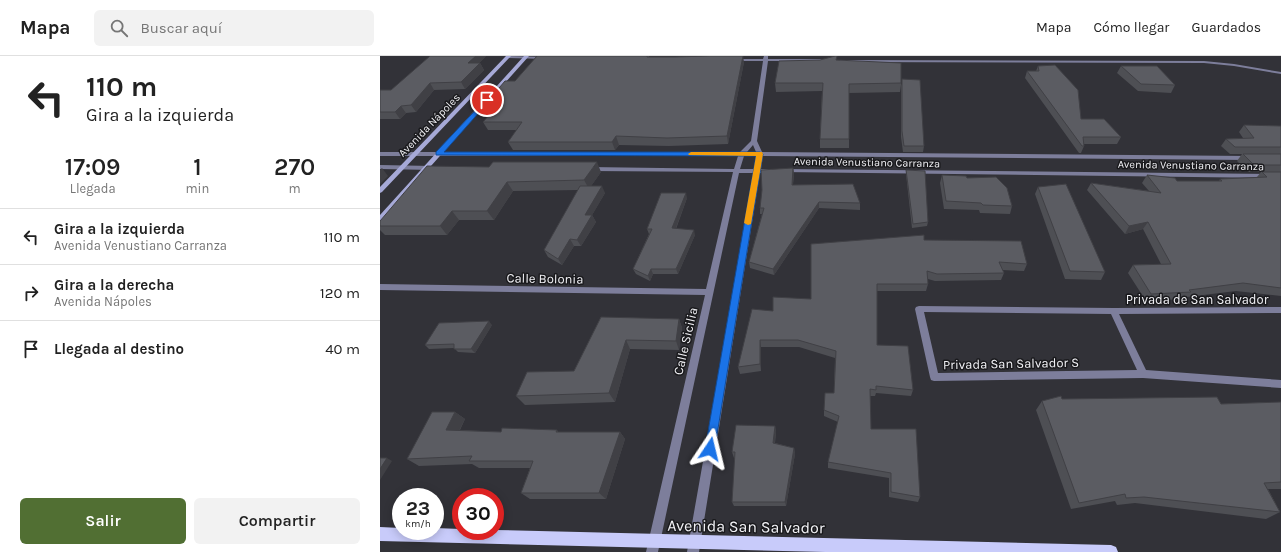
<!DOCTYPE html>
<html lang="es">
<meta charset="utf-8">
<style>
:root{--surface:#fff;--page:#f2f2f2;--text:#222;--muted:#767676;--line:#e0e0e0;--accent:#516f33}
body{margin:0;font-family:Karla,sans-serif;background:var(--page);color:var(--text);height:100vh;display:flex;flex-direction:column;font-size:15px;white-space:nowrap}
*{box-sizing:border-box;margin:0}
p{font-size:13px;color:var(--muted)}
.icon{flex:none;width:22px;height:22px;fill:none;stroke:currentColor;stroke-width:2;stroke-linecap:round;stroke-linejoin:round}
.map{position:relative;flex:1;overflow:hidden}
.panel{display:flex;flex-direction:column;background:var(--surface);width:380px}
.panel>*{flex:none}
.banner{background:#fff;color:var(--text);overflow:hidden}
.speed{position:absolute;left:12px;top:432px;display:flex;gap:8px;font-size:20px;font-weight:700;text-align:center}
.speed>*{display:grid;place-content:center;width:52px;height:52px;border-radius:50%;background:var(--surface);box-shadow:0 2px 10px #0003;line-height:1}
.speed small{font-size:10px;font-weight:400}
.speed .limit{border:6px solid #d22;background:#fff;color:#111}
.pin{position:absolute;display:grid;place-items:center;width:34px;height:34px;color:#fff;margin:-17px;border:2px solid #fff;border-radius:50%;box-shadow:0 1px 4px #0007}
.me{position:absolute;width:44px;margin:-22px;rotate:10deg;stroke-linejoin:round;filter:drop-shadow(0 0 3px #0008)}
.turn{display:flex;align-items:center;gap:14px;height:84px;padding:0 20px;font-size:18px}
.turn .icon{width:52px;height:52px;stroke-width:2.5}
.turn b{display:block;font-size:28px;line-height:34px}
.eta{display:flex;justify-content:space-evenly;align-items:center;height:68px;text-align:center}
.eta b{font-size:24px;font-weight:600;line-height:28px}
.cta{display:flex;gap:8px;margin-top:auto;padding:8px 20px}
.cta a{flex:1;height:46px;border-radius:6px;background:var(--accent);color:#fff;font-size:16px;font-weight:600;line-height:46px;text-align:center}
.cta a+a{background:var(--page);color:var(--text)}
ul{padding:0;list-style:none}
li{display:flex;align-items:center;gap:12px;height:56px;padding:0 20px;border-top:1px solid var(--line)}
li div{flex:1}
li b{display:block;font-size:15px}
li em{font-style:normal}
header{display:flex;align-items:center;gap:24px;box-sizing:border-box;height:56px;padding:0 20px;background:var(--surface);border-bottom:1px solid var(--line)}
header strong{font-size:19px}
nav{display:flex;gap:22px;margin-inline-start:auto;font-size:14px}
.search{width:280px;height:36px;background:var(--page);display:flex;align-items:center;gap:10px;box-sizing:border-box;padding:0 14px;border-radius:6px;color:var(--muted);font-size:15px}
main{display:flex;flex:1;min-height:0}
.map>svg:first-child{display:block}
.lines{fill:none;stroke-linecap:round;stroke-linejoin:round}
.minor{fill:#7d7e9b;fill-rule:evenodd}
.secondary{fill:#a6a9d7;fill-rule:evenodd}
.primary{fill:#c8cbfa;fill-rule:evenodd}
.wall{fill:#4e4f54}
.shaded-wall{fill:#404045}
.building{fill:#5b5c62;stroke:#404045}
.route{fill:#1a73e8;stroke:#114b97}
.slow{fill:#f59e0b}
.labels{text-anchor:middle;stroke-width:3;stroke-linejoin:round;paint-order:stroke}
.far-street-label{font-size:11px;fill:#f2f2f6;stroke:#1a1a1d}
.street-label{font-size:13px;fill:#f2f2f6;stroke:#1a1a1d}
.near-street-label{font-size:16px;fill:#f2f2f6;stroke:#1a1a1d}
</style>
<header>
<strong>Mapa</strong>
<div class="search"><svg class="icon" aria-label="search" viewBox="0 0 24 24"><circle cx="10" cy="10" r="6"/><path d="M15 15l6 6"/></svg>Buscar aquí</div>
<nav><a>Mapa</a><a>Cómo llegar</a><a>Guardados</a></nav>
</header>
<main>
<section class="panel">
<div class="banner">
<div class="turn"><svg class="icon" aria-label="left" viewBox="0 0 24 24"><path d="M17 20v-9H6M10 6l-5 5 5 5"/></svg><div><b>110 m</b>Gira a la izquierda</div></div>
</div>
<div class="eta">
<div><b>17:09</b><p>Llegada</p></div>
<div><b>1</b><p>min</p></div>
<div><b>270</b><p>m</p></div>
</div>
<ul>
<li><svg class="icon" aria-label="left" viewBox="0 0 24 24"><path d="M17 20v-9H6M10 6l-5 5 5 5"/></svg><div><b>Gira a la izquierda</b><p>Avenida Venustiano Carranza</p></div><em>110 m</em></li>
<li><svg class="icon" aria-label="right" viewBox="0 0 24 24"><path d="M7 20v-9h11M14 6l5 5-5 5"/></svg><div><b>Gira a la derecha</b><p>Avenida Nápoles</p></div><em>120 m</em></li>
<li><svg class="icon" aria-label="arrive" viewBox="0 0 24 24"><path d="M6 21V4h12l-3 4 3 4H6"/></svg><div><b>Llegada al destino</b></div><em>40 m</em></li>
</ul>
<div class="cta"><a>Salir</a><a>Compartir</a></div>
</section>
<div class="map">
<svg width="901" height="496" viewBox="0 0 901 496">
<rect width="100%" height="100%" fill="#323238"/>
<g class="lines">
<path class="minor" d="M 126,0 L 167,1 L 169,2 L 167,3 L 128,2 L 126,1 Z
M 384,0 L 388,0 L 388,3 L 445,3 L 447,4 L 445,5 L 388,5 L 377,85 L 382,96 L 870,100 L 873,102 L 870,104 L 383,100 L 381,113 L 391,113 L 394,115 L 391,117 L 380,117 L 319,496 L 307,496 L 374,117 L 359,117 L 278,496 L 266,496 L 325,239 L 0,234 L 0,228 L 326,233 L 353,116 L 209,115 L 206,113 L 209,111 L 354,113 L 358,100 L 0,100 L 0,96 L 360,96 L 371,85 L 383,5 L 354,5 L 352,4 L 354,3 L 383,3 ZM 373,89 L 376,96 L 367,96 ZM 364,100 L 377,100 L 374,113 L 360,113 Z
M 462,4 L 824,5 L 854,8 L 901,16 L 901,18 L 854,10 L 824,7 L 460,6 L 460,4 Z
M 0,109 L 53,110 L 56,112 L 53,114 L 0,113 Z
M 403,113 L 901,118 L 901,122 L 401,116 L 401,114 Z
M 539,250 L 734,252 L 901,251 L 901,257 L 739,258 L 766,314 L 901,324 L 901,332 L 763,322 L 554,325 L 551,324 L 550,321 L 535,253 L 536,251 ZM 544,256 L 731,258 L 757,314 L 558,317 Z"/>
<path class="secondary" d="M 126,0 L 131,0 L 2,136 L 0,137 L 0,131 Z
M 144,0 L 149,0 L 2,165 L 0,165 L 0,159 Z"/>
<path class="primary" d="M 0,471 L 21,472 L 21,475 L 55,475 L 55,472 L 81,473 L 81,475 L 115,474 L 731,489 L 736,491 L 738,496 L 445,496 L 0,485 Z"/>
</g>
<path class="wall" d="M 106,0 L 99,7 L 100,7 L 104,14 L 85,33 L 54,34 L 36,56 L 26,57 L 20,63 L 0,63 L 0,34 L 11,34 Z
M 157,0 L 269,0 L 269,1 L 364,6 L 348,88 L 289,90 L 239,89 L 235,94 L 133,94 L 128,86 L 137,74 L 108,74 L 103,66 L 108,60 L 107,60 L 102,52 L 135,25 Z
M 440,4 L 456,4 L 521,27 L 544,90 L 543,96 L 523,96 L 521,81 L 521,29 L 520,36 L 469,37 L 469,92 L 440,92 L 440,83 L 442,35 L 396,36 L 395,27 Z
M 658,10 L 701,63 L 741,81 L 737,88 L 704,88 L 704,90 L 701,97 L 699,97 L 645,22 L 647,15 L 656,15 Z
M 741,10 L 795,29 L 791,37 L 758,35 L 737,17 Z
M 864,69 L 901,70 L 901,240 L 856,235 L 807,241 L 805,243 L 766,245 L 748,217 L 753,209 L 781,208 L 763,173 L 745,178 L 707,134 L 711,127 L 769,135 L 762,127 L 767,119 L 797,125 L 839,125 L 840,123 L 877,121 L 881,116 L 868,116 L 857,105 L 862,98 L 850,98 L 841,90 L 846,83 L 863,82 L 859,76 Z
M 109,111 L 221,116 L 211,130 L 225,137 L 212,159 L 216,166 L 201,190 L 194,190 L 182,209 L 168,201 L 164,194 L 198,134 L 133,135 L 114,164 L 79,164 L 67,179 L 5,179 L 0,174 L 0,165 Z
M 413,112 L 414,118 L 413,129 L 480,147 L 480,154 L 439,152 L 394,219 L 370,212 L 369,206 L 382,158 L 380,158 L 380,152 Z
M 526,114 L 548,166 L 547,170 L 532,172 L 526,118 Z
M 562,119 L 587,122 L 632,150 L 630,158 L 600,157 L 599,154 L 564,153 L 560,127 Z
M 658,131 L 725,216 L 721,224 L 685,223 L 655,138 Z
M 307,142 L 296,173 L 315,179 L 298,218 L 273,218 L 270,225 L 256,218 L 253,213 L 269,178 L 267,173 Z
M 544,184 L 647,208 L 644,215 L 622,214 L 624,217 L 621,224 L 555,225 L 548,223 L 548,228 L 546,235 L 497,235 L 497,289 L 533,334 L 531,340 L 496,337 L 495,340 L 490,340 L 491,373 L 540,441 L 538,446 L 509,441 L 509,422 L 448,412 L 448,406 L 458,366 L 444,360 L 444,354 L 454,337 L 455,302 L 419,291 L 381,291 L 381,315 L 360,318 L 358,311 L 393,255 L 431,243 Z
M 221,261 L 299,263 L 302,272 L 299,294 L 250,293 L 235,346 L 145,349 L 136,340 L 194,315 Z
M 112,269 L 95,297 L 78,296 L 74,292 L 49,293 L 45,289 Z
M 682,343 L 841,348 L 901,346 L 901,433 L 888,433 L 900,456 L 886,463 L 755,447 L 737,449 L 735,445 L 691,453 L 656,354 L 662,345 Z
M 75,356 L 85,363 L 80,374 L 121,376 L 177,374 L 178,376 L 240,376 L 245,383 L 226,443 L 150,443 L 141,437 L 150,412 L 99,412 L 92,408 L 39,410 L 27,403 Z
M 395,370 L 396,376 L 395,387 L 414,392 L 415,398 L 406,450 L 354,450 L 352,446 L 355,402 L 354,402 L 352,396 Z"/>
<path class="shaded-wall" d="M 96,0 L 106,0 L 92,14 L 88,7 Z
M 363,0 L 364,6 L 348,88 L 347,80 Z
M 100,7 L 104,14 L 85,33 L 81,26 Z
M 50,27 L 54,34 L 36,56 L 31,49 Z
M 21,50 L 26,57 L 20,63 L 15,56 Z
M 236,80 L 239,89 L 235,94 L 232,86 Z
M 217,106 L 221,116 L 209,133 L 204,124 Z
M 2,112 L 8,120 L 0,128 L 0,114 Z
M 413,112 L 414,118 L 412,135 L 412,129 Z
M 127,126 L 133,135 L 114,164 L 107,155 Z
M 222,130 L 225,137 L 208,166 L 205,159 Z
M 306,137 L 307,142 L 294,177 L 292,172 Z
M 439,146 L 439,152 L 394,219 L 393,213 Z
M 72,155 L 79,164 L 67,179 L 60,170 Z
M 212,159 L 216,166 L 201,190 L 197,184 Z
M 768,166 L 763,173 L 745,178 L 749,170 Z
M 314,174 L 315,179 L 298,218 L 296,213 Z
M 190,183 L 194,190 L 182,209 L 178,203 Z
M 271,213 L 273,218 L 270,225 L 268,220 Z
M 299,263 L 302,272 L 299,294 L 296,285 Z
M 109,265 L 112,269 L 95,297 L 91,293 Z
M 246,284 L 250,293 L 235,346 L 229,337 Z
M 380,284 L 381,291 L 381,315 L 380,308 Z
M 75,356 L 85,363 L 76,381 L 66,374 Z
M 395,370 L 396,376 L 394,392 L 393,387 Z
M 240,376 L 245,383 L 226,443 L 219,437 Z
M 414,392 L 415,398 L 406,450 L 405,446 Z
M 7,402 L 12,405 L 0,424 L 0,413 Z"/>
<path class="building" d="M 50,0 L 96,0 L 88,7 L 100,7 L 81,26 L 50,27 L 31,49 L 21,50 L 15,56 L 0,56 L 0,34 L 11,34 Z
M 157,0 L 267,0 L 267,1 L 294,1 L 329,0 L 363,0 L 347,80 L 287,82 L 236,80 L 232,86 L 128,86 L 142,66 L 103,66 L 115,52 L 102,52 L 125,25 L 135,25 Z
M 455,0 L 457,0 L 456,4 L 521,7 L 521,27 L 469,28 L 469,83 L 440,83 L 443,27 L 395,27 L 399,5 L 440,4 Z
M 675,9 L 698,34 L 701,63 L 724,63 L 741,81 L 703,81 L 704,90 L 702,90 L 647,15 L 659,15 L 658,10 Z
M 741,10 L 777,10 L 795,29 L 761,28 Z
M 522,23 L 540,24 L 544,90 L 524,90 L 522,75 Z
M 864,69 L 901,70 L 901,91 L 855,91 L 846,83 L 874,82 Z
M 863,98 L 901,98 L 901,109 L 874,109 Z
M 113,106 L 217,106 L 204,124 L 127,126 L 107,155 L 72,155 L 60,170 L 0,170 L 0,165 L 47,110 L 109,111 Z
M 413,112 L 412,129 L 473,128 L 480,147 L 439,146 L 393,213 L 369,206 L 384,152 L 380,152 L 382,134 L 381,114 Z
M 526,114 L 545,115 L 548,166 L 533,168 Z
M 882,116 L 901,116 L 901,232 L 863,227 L 809,234 L 811,236 L 771,238 L 753,209 L 791,208 L 768,166 L 749,170 L 711,127 L 781,137 L 767,119 L 795,122 L 797,125 L 842,125 L 840,123 L 887,121 Z
M 562,119 L 586,120 L 587,122 L 616,121 L 627,132 L 632,150 L 603,149 L 601,147 L 566,145 Z
M 686,128 L 725,216 L 690,215 L 658,131 Z
M 200,130 L 222,130 L 205,159 L 212,159 L 197,184 L 190,183 L 178,203 L 164,194 Z
M 281,137 L 306,137 L 292,172 L 314,174 L 296,213 L 271,213 L 268,220 L 253,213 L 272,173 L 267,173 Z
M 544,179 L 544,184 L 641,185 L 647,208 L 619,206 L 624,217 L 557,218 L 547,215 L 548,228 L 497,228 L 497,289 L 528,290 L 533,334 L 496,330 L 496,334 L 490,333 L 491,373 L 536,373 L 540,441 L 511,436 L 511,417 L 448,406 L 459,360 L 444,354 L 445,337 L 454,337 L 456,295 L 418,284 L 380,284 L 380,308 L 358,311 L 372,253 L 393,255 L 393,241 L 431,243 L 431,188 Z
M 221,261 L 299,263 L 296,285 L 246,284 L 229,337 L 136,340 L 147,316 L 194,315 Z
M 109,265 L 91,293 L 74,293 L 74,288 L 45,289 L 59,267 Z
M 681,340 L 682,343 L 837,341 L 841,348 L 901,346 L 901,426 L 884,427 L 900,456 L 764,441 L 746,442 L 745,438 L 699,447 L 662,345 Z
M 52,356 L 75,356 L 66,374 L 121,376 L 122,372 L 177,374 L 176,376 L 240,376 L 219,437 L 141,437 L 153,405 L 89,405 L 92,400 L 27,403 Z
M 356,369 L 395,370 L 393,387 L 414,392 L 405,446 L 352,446 L 355,396 L 352,396 Z
M 0,402 L 7,402 L 0,413 Z"/>
<path class="route" d="M 107,42 L 109,43 L 109,45 L 64,96 L 380,96 L 383,98 L 334,397 L 330,399 L 326,397 L 325,393 L 376,100 L 56,99 L 56,96 Z"/>
<path class="slow" d="M 311,96 L 382,96 L 383,98 L 371,168 L 368,169 L 364,167 L 376,100 L 309,99 L 308,98 Z"/>
<g class="labels">
<g class="far-street-label">
<text transform="translate(49 69) rotate(-46)" y="4">Avenida Nápoles</text>
<text transform="translate(487 106) rotate(1)" y="4">Avenida Venustiano Carranza</text>
<text transform="translate(811 109) rotate(1)" y="4">Avenida Venustiano Carranza</text>
</g>
<g class="street-label">
<text transform="translate(165 222) rotate(1)" y="5">Calle Bolonia</text>
<text x="817" y="248">Privada de San Salvador</text>
<text transform="translate(305 285) rotate(-77)" y="5">Calle Sicilia</text>
<text transform="translate(631 307) rotate(-1)" y="5">Privada San Salvador S</text>
</g>
<g class="near-street-label">
<text transform="translate(366 470) rotate(1)" y="6">Avenida San Salvador</text>
</g>
</g>
</svg>
<div class="speed"><div>23<small>km/h</small></div><div class="limit">30</div></div>
<div class="pin" style="left:107px;top:44px;background:#d93025"><svg class="icon" aria-label="arrive" viewBox="0 0 24 24"><path d="M6 21V4h12l-3 4 3 4H6"/></svg></div>
<svg class="me" style="left:330px;top:393px" viewBox="-20 -20 40 40"><path d="M0-17L14 15 0 8-14 15z" fill="#1a73e8" stroke="#fff" stroke-width="4"/></svg>
</div>
</main>
